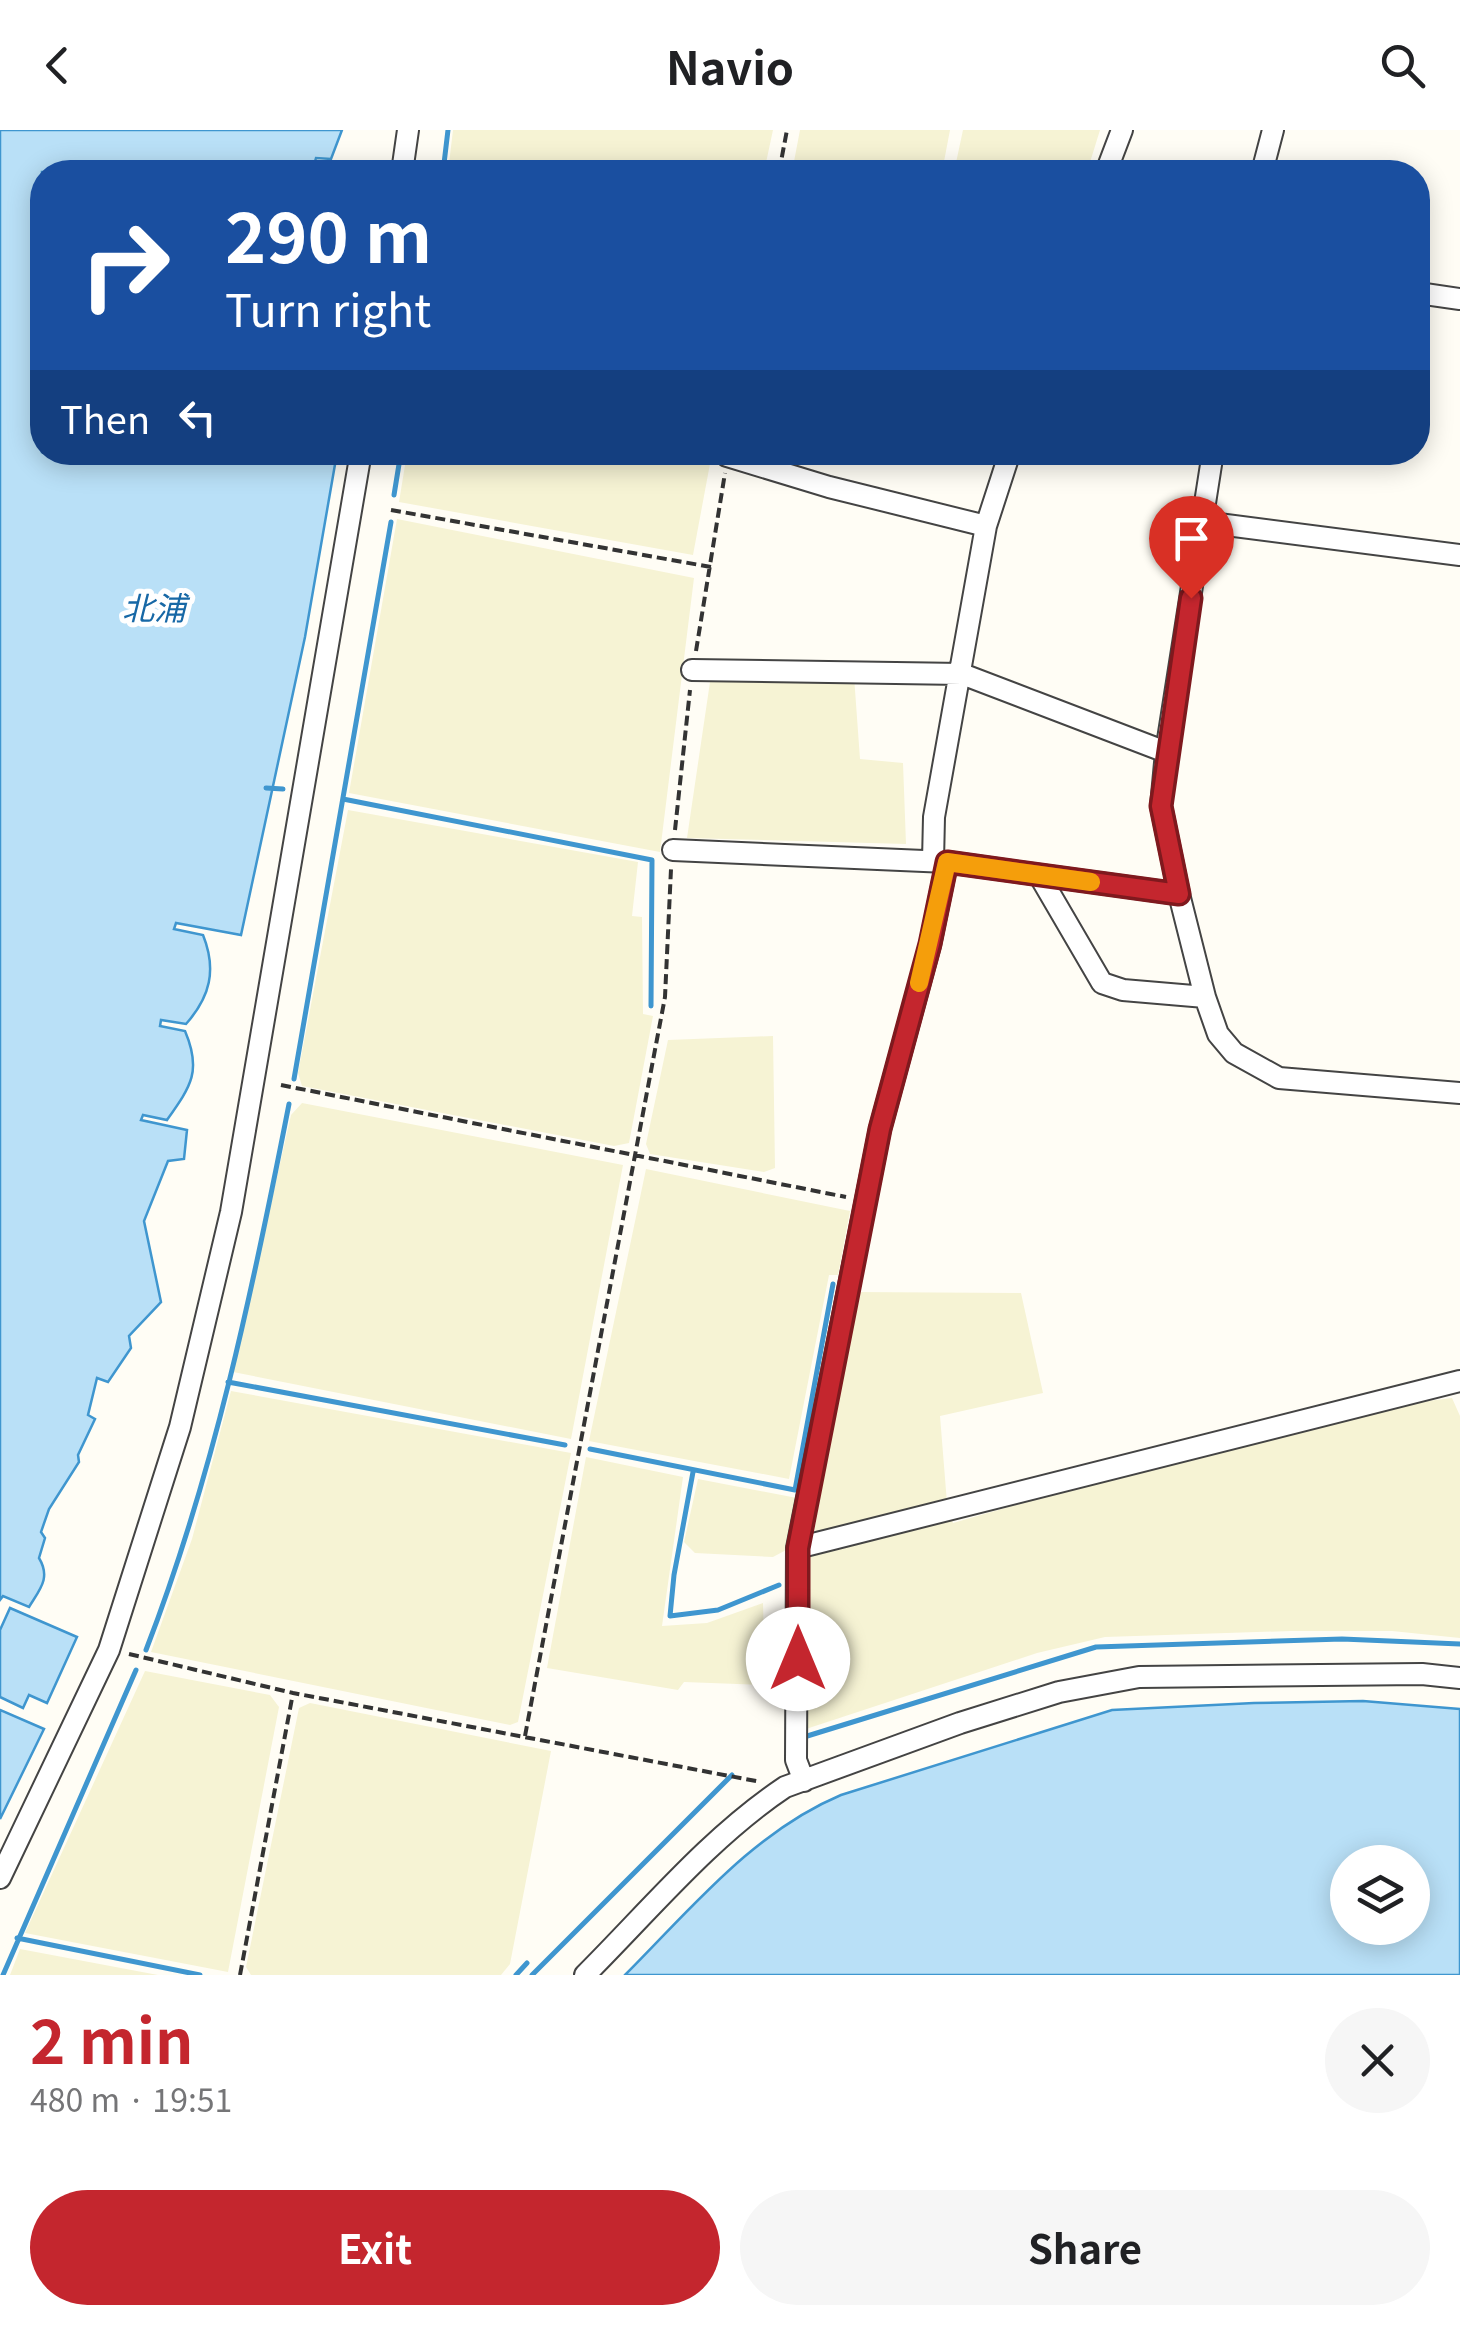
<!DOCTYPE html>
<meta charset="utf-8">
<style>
:root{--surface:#fff;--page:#f6f6f6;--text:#202124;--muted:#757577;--accent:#c4262e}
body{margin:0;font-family:Georgia,"Noto Sans JP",serif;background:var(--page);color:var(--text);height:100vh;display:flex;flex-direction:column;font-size:38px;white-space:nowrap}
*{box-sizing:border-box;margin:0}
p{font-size:32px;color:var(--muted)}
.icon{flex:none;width:55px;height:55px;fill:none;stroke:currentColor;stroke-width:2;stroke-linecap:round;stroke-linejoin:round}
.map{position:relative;height:1845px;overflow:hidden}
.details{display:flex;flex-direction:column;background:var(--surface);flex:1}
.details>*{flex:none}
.guide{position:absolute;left:30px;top:30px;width:1400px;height:305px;border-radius:40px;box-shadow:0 5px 25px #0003;background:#1a4fa0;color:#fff;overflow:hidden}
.controls{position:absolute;left:1330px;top:1715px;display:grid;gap:20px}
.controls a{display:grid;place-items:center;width:100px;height:100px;border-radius:50%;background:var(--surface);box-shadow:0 5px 25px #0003;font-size:50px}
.pin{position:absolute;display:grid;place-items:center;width:85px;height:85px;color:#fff;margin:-102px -42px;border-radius:50% 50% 50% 0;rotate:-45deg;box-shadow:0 0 10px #0007}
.pin .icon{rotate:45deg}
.me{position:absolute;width:110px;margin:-55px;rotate:0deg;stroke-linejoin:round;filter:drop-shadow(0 0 8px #0008)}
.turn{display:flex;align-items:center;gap:35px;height:210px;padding:0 30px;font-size:45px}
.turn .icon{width:130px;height:130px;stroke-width:2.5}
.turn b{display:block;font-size:70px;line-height:85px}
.then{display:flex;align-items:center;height:95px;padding:0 30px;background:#0003;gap:20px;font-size:38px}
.round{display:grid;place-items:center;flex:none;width:105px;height:105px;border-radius:52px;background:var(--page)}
.overview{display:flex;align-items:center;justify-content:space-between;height:170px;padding:0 30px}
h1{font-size:60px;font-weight:700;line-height:75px;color:var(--accent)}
.action{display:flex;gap:20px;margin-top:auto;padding:20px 30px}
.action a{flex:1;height:115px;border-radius:60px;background:var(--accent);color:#fff;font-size:40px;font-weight:700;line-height:115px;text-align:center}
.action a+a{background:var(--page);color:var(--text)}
header{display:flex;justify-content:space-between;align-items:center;height:130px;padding:0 30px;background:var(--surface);font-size:45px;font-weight:700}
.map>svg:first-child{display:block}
.farmland{fill:#f6f3d4}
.water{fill:#b9e0f7;stroke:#3f96cf;stroke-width:2.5;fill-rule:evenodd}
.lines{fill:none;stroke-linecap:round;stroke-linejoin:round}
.stream{stroke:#3f96cf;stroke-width:5}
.minor-casing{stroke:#444;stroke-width:24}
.path{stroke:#333;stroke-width:4;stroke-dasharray:10 5;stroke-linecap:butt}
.minor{stroke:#fff;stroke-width:20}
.route-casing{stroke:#7f191e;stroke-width:25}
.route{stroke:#c4262e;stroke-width:18}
.slow{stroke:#f59e0b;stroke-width:18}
.labels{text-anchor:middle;stroke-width:10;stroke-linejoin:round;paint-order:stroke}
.water-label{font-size:32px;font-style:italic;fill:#1768a6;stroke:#fff}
</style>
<header><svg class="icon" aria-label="back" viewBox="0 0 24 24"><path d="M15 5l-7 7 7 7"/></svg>Navio<svg class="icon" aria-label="search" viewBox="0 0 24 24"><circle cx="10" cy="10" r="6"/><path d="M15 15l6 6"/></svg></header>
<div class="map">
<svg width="1460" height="1845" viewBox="0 0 1460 1845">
<rect width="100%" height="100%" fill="#fffdf5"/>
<path class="farmland" d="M 453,0 L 773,0 L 764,42 L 448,42 Z
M 800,0 L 950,0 L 942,42 L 792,42 Z
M 963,0 L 1100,0 L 1087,42 L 954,42 Z
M 407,323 L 407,322 L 712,323 L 693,425 L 399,372 Z
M 397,389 L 694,448 L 660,722 L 349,663 Z
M 854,546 L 860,629 L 903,633 L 906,714 L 687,708 L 710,552 Z
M 348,680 L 638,732 L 632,786 L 642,787 L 643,884 L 653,886 L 629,1013 L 614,1016 L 302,956 L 298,943 Z
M 773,906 L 775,1038 L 764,1042 L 650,1024 L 646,1014 L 668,910 Z
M 302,973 L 623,1035 L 571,1309 L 233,1242 L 291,985 Z
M 646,1039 L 850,1081 L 838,1145 L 829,1145 L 789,1349 L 589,1311 Z
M 854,1162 L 1021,1163 L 1043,1263 L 940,1286 L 947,1373 L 814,1403 Z
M 231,1261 L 571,1323 L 518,1592 L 510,1595 L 151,1522 L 192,1409 Z
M 1452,1268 L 1460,1286 L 1460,1508 L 1392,1501 L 1291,1501 L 1105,1507 L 1037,1523 L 806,1599 L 807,1421 L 950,1386 L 953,1393 L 1274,1301 L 1379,1277 Z
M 586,1327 L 683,1347 L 662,1496 L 707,1493 L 763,1473 L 765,1555 L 684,1552 L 678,1560 L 547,1538 Z
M 698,1349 L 797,1368 L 788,1419 L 773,1427 L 695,1423 L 684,1412 Z
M 145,1541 L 270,1565 L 279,1577 L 228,1842 L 25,1803 Z
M 310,1573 L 551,1621 L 510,1834 L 501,1845 L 251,1845 L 246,1837 L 299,1578 Z
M 20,1819 L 158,1845 L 10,1845 Z"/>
<path class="water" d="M 0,0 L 342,0 L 331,29 L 316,28 L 312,42 L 42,42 L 42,322 L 337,323 L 305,507 L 241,805 L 176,793 L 174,799 L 203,805 C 217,840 210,867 186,894 L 161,890 L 160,896 L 185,901 C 202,941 191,956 167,990 L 143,985 L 141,990 L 187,1000 L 184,1029 L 168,1031 L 144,1091 L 161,1172 L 129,1206 L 131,1218 L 108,1252 L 97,1248 L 88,1285 L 95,1289 L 78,1325 L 79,1332 L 49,1379 L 41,1402 L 45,1408 L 39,1428 C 51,1448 40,1459 29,1477 L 3,1466 L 0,1470 Z
M 10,1478 L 77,1507 L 47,1573 L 29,1565 L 23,1578 L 0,1567 L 0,1500 Z
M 1363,1571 L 1460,1579 L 1460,1845 L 625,1845 C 691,1779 753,1702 841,1665 L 1112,1580 L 1254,1573 ZM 1412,1732 L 1412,1798 L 1348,1798 L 1348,1732 Z
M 0,1580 L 44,1599 L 0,1689 Z"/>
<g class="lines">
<path class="stream" d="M 443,42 L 448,0
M 394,365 L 401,322
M 266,658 L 283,659
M 343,669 L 652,730 L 651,876
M 294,949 L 391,392
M 228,1252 L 565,1315
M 590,1319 L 795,1360 L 833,1154
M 693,1342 L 674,1445 L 670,1486 L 718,1480 L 779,1455
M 146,1520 C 214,1344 253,1158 289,974
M 804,1607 L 1096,1517 L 1342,1509 L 1460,1514
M 17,1808 L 200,1845
M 3,1845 L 136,1540
M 516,1845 L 527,1833
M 532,1845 L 732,1645"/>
<g class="minor-casing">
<path id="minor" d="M 402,42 L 408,0
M 1106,42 L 1122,0
M 1262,42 L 1273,0
M 1418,163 L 1460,169
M 1213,322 L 1166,622 L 1161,676 L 1179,764 L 1205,867 L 1218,904 L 1234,923 L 1279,948 L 1460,963
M 727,326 L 829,357 L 986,396
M 1203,392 L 1460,425
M 692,540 L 962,544 L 1166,622
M 673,720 L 947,732 L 1179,764
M 933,731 L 934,687 L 986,396 L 1010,322
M 1039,745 L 1102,853 L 1123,860 L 1205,867
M 797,1418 L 1460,1251
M 804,1651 L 796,1630 L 797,1418 L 880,999 L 930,815 L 947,732
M 0,1748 L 109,1520 L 180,1297 L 231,1082 L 361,322
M 585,1845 C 649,1781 710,1707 785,1657 L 960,1593 L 1059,1562 L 1139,1547 L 1422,1544 L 1460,1548"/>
</g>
<path class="path" d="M 779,42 L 787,0
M 391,380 L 711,437
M 696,521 L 725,343
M 675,700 L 690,560
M 281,955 L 846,1067
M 129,1524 L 293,1563 L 761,1652
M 525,1606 L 665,867 L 671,739
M 240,1845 L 293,1563"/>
<use href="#minor" class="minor"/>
</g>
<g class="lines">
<g class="route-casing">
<path id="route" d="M 798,1529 L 798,1418 L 880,999 L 930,814 L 947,732 L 1179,764 L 1161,676 L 1191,468"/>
</g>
<use href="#route" class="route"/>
<path class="slow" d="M 919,853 L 947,732 L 1091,752"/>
</g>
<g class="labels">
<g class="water-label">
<text x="154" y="490">北浦</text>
</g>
</g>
</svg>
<div class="controls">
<a><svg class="icon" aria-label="layers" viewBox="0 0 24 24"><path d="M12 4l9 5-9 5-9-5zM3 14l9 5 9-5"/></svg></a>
</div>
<div class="pin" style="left:1191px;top:468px;background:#d93025"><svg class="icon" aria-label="arrive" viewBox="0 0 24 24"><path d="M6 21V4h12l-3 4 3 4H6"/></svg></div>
<svg class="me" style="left:798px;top:1529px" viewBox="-20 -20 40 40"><circle r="19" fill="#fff"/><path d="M0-13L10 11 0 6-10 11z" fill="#c4262e"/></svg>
<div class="guide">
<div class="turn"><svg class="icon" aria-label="right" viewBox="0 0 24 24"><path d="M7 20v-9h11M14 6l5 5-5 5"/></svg><div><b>290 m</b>Turn right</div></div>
<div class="then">Then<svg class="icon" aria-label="left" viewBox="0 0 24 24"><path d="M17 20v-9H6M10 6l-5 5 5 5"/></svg></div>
</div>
</div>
<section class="details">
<div class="overview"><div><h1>2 min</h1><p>480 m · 19:51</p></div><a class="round"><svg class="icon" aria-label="close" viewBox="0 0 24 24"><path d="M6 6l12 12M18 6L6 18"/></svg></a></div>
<div class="action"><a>Exit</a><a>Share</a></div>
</section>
